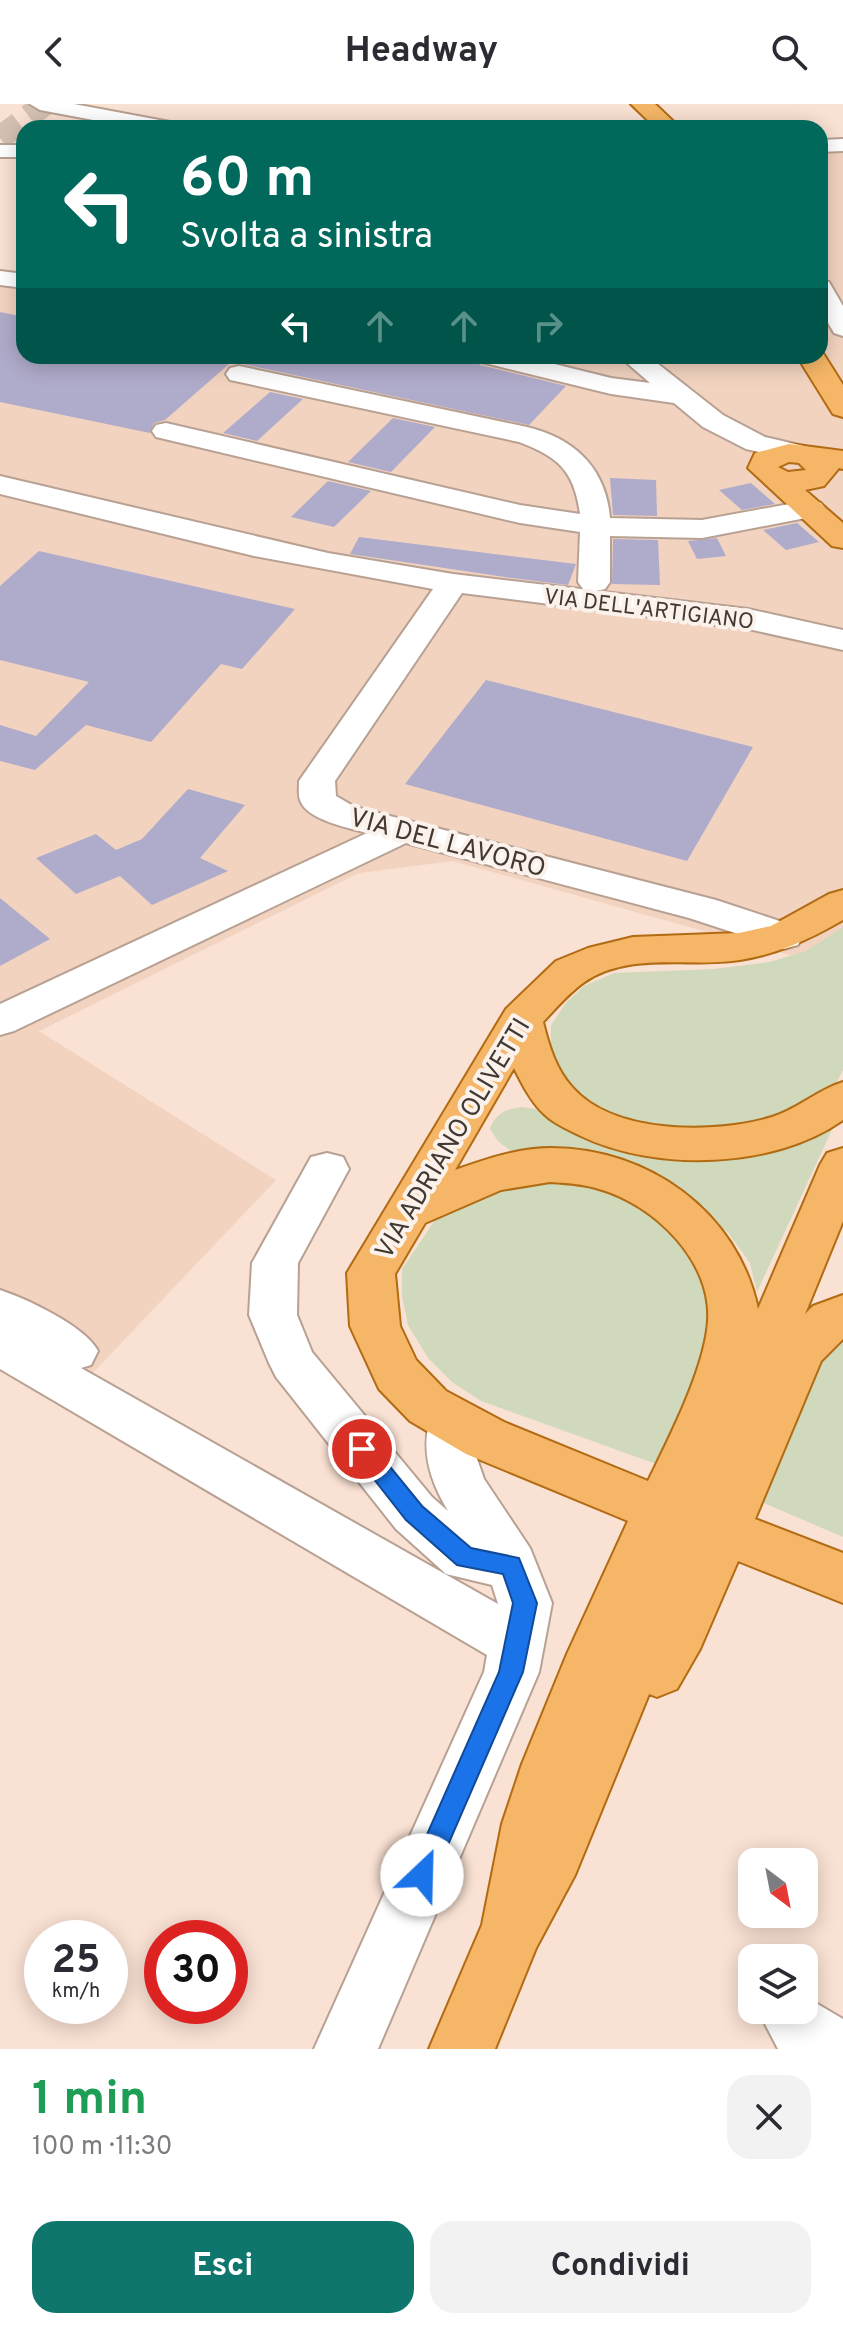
<!DOCTYPE html>
<html lang="it">
<meta charset="utf-8">
<style>
:root{--surface:#fff;--page:#f2f2f3;--text:#2b2b33;--muted:#7c7c81;--accent:#0f766e}
body{margin:0;font-family:Overpass,sans-serif;background:var(--page);color:var(--text);height:100vh;display:flex;flex-direction:column;font-size:30px;white-space:nowrap}
*{box-sizing:border-box;margin:0}
p{font-size:26px;color:var(--muted)}
.icon{flex:none;width:44px;height:44px;fill:none;stroke:currentColor;stroke-width:2;stroke-linecap:round;stroke-linejoin:round}
.map{position:relative;height:1945px;overflow:hidden}
.side{display:flex;flex-direction:column;background:var(--surface);flex:1}
.side>*{flex:none}
.hud{position:absolute;left:16px;top:16px;width:812px;height:244px;border-radius:24px;box-shadow:0 4px 20px #0003;background:#00695c;color:#fff;overflow:hidden}
.needle{width:52px;rotate:148deg}
.buttons{position:absolute;left:738px;top:1744px;display:grid;gap:16px}
.buttons a{display:grid;place-items:center;width:80px;height:80px;border-radius:16px;background:var(--surface);box-shadow:0 4px 20px #0003;font-size:40px}
.speed{position:absolute;left:24px;top:1816px;display:flex;gap:16px;font-size:40px;font-weight:700;text-align:center}
.speed>*{display:grid;place-content:center;width:104px;height:104px;border-radius:50%;background:var(--surface);box-shadow:0 4px 20px #0003;line-height:1}
.speed small{font-size:20px;font-weight:400}
.speed .limit{border:12px solid #d22;background:#fff;color:#111}
.pin{position:absolute;display:grid;place-items:center;width:68px;height:68px;color:#fff;margin:-34px;border:4px solid #fff;border-radius:50%;box-shadow:0 2px 8px #0007}
.me{position:absolute;width:88px;margin:-44px;rotate:24deg;stroke-linejoin:round;filter:drop-shadow(0 0 6px #0008)}
.turn{display:flex;align-items:center;gap:28px;height:168px;padding:0 32px;font-size:36px}
.turn .icon{width:104px;height:104px;stroke-width:2.5}
.turn b{display:block;font-size:56px;line-height:68px}
.lanes{display:flex;align-items:center;height:76px;padding:0 32px;background:#0003;justify-content:center;gap:40px;direction:ltr}
.lanes .off{opacity:.35}
.round{display:grid;place-items:center;flex:none;width:84px;height:84px;border-radius:24px;background:var(--page)}
.overview{display:flex;align-items:center;justify-content:space-between;height:136px;padding:0 32px}
h1{font-size:48px;font-weight:700;line-height:60px;color:#1e9e55}
.cta{display:flex;gap:16px;margin-top:auto;padding:16px 32px}
.cta a{flex:1;height:92px;border-radius:24px;background:var(--accent);color:#fff;font-size:32px;font-weight:700;line-height:92px;text-align:center}
.cta a+a{background:var(--page);color:var(--text)}
header{display:flex;justify-content:space-between;align-items:center;height:104px;padding:0 32px;background:var(--surface);font-size:36px;font-weight:700}
.map>svg:first-child{display:block}
.built{fill:#f2d3c0}
.green{fill:#d1d9bc}
.building{fill:#afabca}
.lines{fill:none;stroke-linecap:round;stroke-linejoin:round}
.highway-tunnel{stroke:#d4bfb3;stroke-width:24;stroke-dasharray:24 12;stroke-linecap:butt}
.minor-casing{stroke:#b8a193;stroke-width:4}
.major-casing{stroke:#b26b12;stroke-width:4}
.minor{fill:#fff;fill-rule:evenodd}
.major{fill:#f5b667;fill-rule:evenodd}
.route{fill:#1a73e8;stroke:#114b97;stroke-width:2}
.labels{text-anchor:middle;stroke-width:8;stroke-linejoin:round;paint-order:stroke}
.far-street-label{font-size:22px;fill:#423933;stroke:#fcf2ec}
.street-label{font-size:26px;fill:#423933;stroke:#fcf2ec}
</style>
<header><svg class="icon" aria-label="back" viewBox="0 0 24 24"><path d="M15 5l-7 7 7 7"/></svg>Headway<svg class="icon" aria-label="search" viewBox="0 0 24 24"><circle cx="10" cy="10" r="6"/><path d="M15 15l6 6"/></svg></header>
<div class="map">
<svg width="843" height="1945" viewBox="0 0 843 1945">
<rect width="100%" height="100%" fill="#f9e1d3"/>
<path class="built" d="M 843,46 L 843,866 L 453,757 L 359,769 L 39,927 L 276,1076 L 87,1275 L 0,1225 L 0,165 L 24,167 L 24,252 L 820,252 L 820,47 Z"/>
<path class="green" d="M 843,823 L 843,966 L 831,989 L 790,1013 L 706,1032 L 608,1012 L 576,991 L 559,970 L 551,945 L 551,921 L 566,899 L 584,882 L 614,869 L 714,865 L 769,858 L 806,847 Z
M 522,1003 L 542,1006 L 586,1029 L 836,1017 L 757,1188 L 750,1159 L 729,1130 L 702,1102 L 666,1079 L 512,1048 L 498,1037 L 490,1025 C 496,1009 506,1005 522,1003 Z
M 537,1075 L 604,1080 L 662,1110 L 710,1172 L 717,1230 L 662,1362 L 481,1297 L 452,1278 L 428,1254 L 408,1221 L 402,1192 L 402,1165 L 435,1116 L 466,1093 Z
M 843,1230 L 843,1433 L 759,1397 L 798,1274 Z"/>
<path class="building" d="M 0,208 L 24,213 L 24,252 L 411,252 L 450,260 L 457,252 L 466,252 L 474,254 L 480,261 L 566,282 L 529,321 L 238,259 L 229,260 L 165,316 L 154,319 L 150,329 L 0,298 Z
M 270,288 L 303,295 L 257,337 L 223,329 Z
M 393,314 L 435,323 L 391,368 L 348,358 Z
M 610,374 L 656,376 L 657,412 L 613,411 Z
M 328,377 L 371,387 L 334,423 L 291,413 Z
M 751,379 L 775,400 L 742,406 L 719,386 Z
M 797,419 L 819,438 L 786,446 L 763,426 Z
M 359,433 L 486,449 L 576,460 L 568,481 L 512,474 L 350,450 Z
M 717,434 L 726,452 L 697,455 L 688,437 Z
M 613,435 L 658,436 L 660,481 L 612,480 Z
M 39,447 L 295,505 L 242,565 L 221,560 L 151,638 L 86,621 L 35,666 L 0,657 L 0,621 L 36,632 L 89,578 L 0,556 L 0,482 Z
M 486,576 L 753,643 L 687,757 L 405,680 Z
M 188,685 L 245,701 L 200,754 L 228,767 L 152,801 L 120,772 L 76,790 L 36,754 L 96,730 L 116,746 L 142,735 Z
M 0,794 L 50,835 L 0,862 Z"/>
<g class="lines">
<path class="highway-tunnel" d="M 0,34 L 45,0"/>
<g class="minor-casing">
<path id="minor" d="M 30,0 L 74,0 L 170,18 L 181,24 L 136,24 L 40,6 Z
M 843,35 L 843,47 L 820,48 L 820,36 Z
M 0,41 L 24,41 L 24,53 L 0,53 Z
M 0,167 L 24,170 L 24,184 L 0,181 Z
M 820,176 L 829,178 L 843,202 L 843,232 L 834,229 L 820,205 Z
M 477,252 L 522,252 L 611,274 L 650,279 L 619,252 L 648,252 L 723,311 L 765,333 L 808,343 L 812,349 L 808,355 L 798,357 L 746,345 L 703,323 L 674,299 L 611,290 L 481,258 Z
M 239,262 L 527,323 C 574,334 606,364 610,414 L 702,416 L 811,396 L 821,399 L 826,405 L 821,411 L 702,434 L 610,432 L 610,478 L 605,485 L 596,487 L 748,505 L 843,526 L 843,546 L 748,525 L 462,489 L 335,677 L 336,692 L 355,703 L 716,796 L 798,823 L 803,832 L 798,841 L 784,845 L 689,814 L 406,739 L 14,927 L 0,931 L 0,900 L 367,729 C 350,724 306,716 300,696 C 298,691 299,683 299,677 L 433,485 L 254,452 L 0,390 L 0,372 L 328,449 L 453,470 L 589,486 L 583,485 L 578,478 L 580,428 L 520,419 L 156,333 L 152,327 L 156,321 L 166,319 L 520,401 L 580,410 C 574,367 559,353 519,338 L 230,276 L 226,270 L 230,264 Z
M 327,1049 L 343,1053 L 349,1065 L 298,1159 L 297,1211 L 312,1248 L 432,1393 L 448,1407 C 428,1374 418,1339 435,1303 L 453,1297 L 471,1303 L 478,1318 L 474,1346 L 484,1375 L 530,1444 L 552,1499 L 539,1568 L 378,1945 L 314,1945 L 484,1568 L 487,1551 L 0,1265 L 0,1186 C 27,1195 85,1222 98,1247 L 91,1261 L 81,1264 L 498,1500 L 492,1481 L 446,1470 L 396,1425 L 276,1273 L 269,1259 L 249,1211 L 252,1159 L 311,1053 Z
M 804,1892 L 843,1915 L 843,1945 L 778,1945 L 765,1920 L 770,1906 L 804,1906 Z"/>
</g>
<g class="major-casing">
<path id="major" d="M 631,0 L 655,0 L 680,24 L 656,24 Z
M 821,246 L 843,281 L 843,313 L 833,310 L 797,252 L 820,252 Z
M 789,340 L 843,347 L 843,365 L 839,364 L 824,382 L 805,386 L 843,419 L 843,444 L 832,442 L 748,364 L 755,349 ZM 789,358 L 799,359 L 806,366 L 788,368 L 778,363 Z
M 843,786 L 843,816 C 810,835 778,850 740,856 C 689,864 628,847 583,879 C 568,890 556,904 543,918 C 549,942 556,966 573,984 C 615,1031 716,1030 772,1013 C 798,1005 817,986 843,978 L 843,1016 C 774,1065 656,1068 581,1032 C 569,1026 554,1020 544,1010 C 531,998 522,980 514,964 L 455,1066 C 486,1055 518,1044 551,1044 C 648,1044 738,1108 758,1205 L 820,1061 L 827,1049 L 843,1044 L 843,1117 L 805,1210 L 813,1202 L 843,1191 L 843,1235 L 821,1257 L 755,1415 L 843,1449 L 843,1499 L 738,1457 L 700,1545 L 677,1585 L 657,1593 L 649,1590 L 575,1771 L 536,1844 L 495,1945 L 429,1945 L 482,1821 L 502,1720 L 522,1660 L 567,1550 L 628,1417 L 466,1350 L 410,1317 L 379,1285 L 350,1222 L 347,1169 L 506,905 L 556,857 L 588,844 L 633,833 L 739,829 L 771,822 L 829,790 ZM 550,1078 C 567,1079 583,1080 599,1085 C 653,1100 712,1156 708,1217 C 705,1264 669,1334 648,1377 L 504,1318 L 446,1287 L 416,1256 L 400,1222 L 395,1170 L 425,1119 L 501,1086 Z"/>
</g>
<use href="#minor" class="minor"/>
<use href="#major" class="major"/>
</g>
<path class="route" d="M 362,1335 L 370,1338 L 422,1402 L 471,1444 L 519,1454 L 537,1499 L 523,1568 L 431,1780 L 422,1784 L 413,1780 L 409,1771 L 499,1568 L 513,1499 L 503,1470 L 457,1461 L 406,1416 L 355,1351 L 351,1345 L 355,1338 Z"/>
<g class="labels">
<g class="far-street-label">
<text transform="translate(649 504) rotate(7)" y="8">VIA DELL'ARTIGIANO</text>
</g>
<g class="street-label">
<text transform="translate(448 738) rotate(15)" y="9">VIA DEL LAVORO</text>
<text transform="translate(452 1034) rotate(-59)" y="9">VIA ADRIANO OLIVETTI</text>
</g>
</g>
</svg>
<div class="buttons">
<a><svg class="needle" viewBox="-14 -14 28 28"><path d="M0-13l5 13h-10z" fill="#e53935"/><path d="M0 13l5-13h-10z" fill="#7c7c81"/></svg></a>
<a><svg class="icon" aria-label="layers" viewBox="0 0 24 24"><path d="M12 4l9 5-9 5-9-5zM3 14l9 5 9-5"/></svg></a>
</div>
<div class="speed"><div>25<small>km/h</small></div><div class="limit">30</div></div>
<div class="pin" style="left:362px;top:1345px;background:#d93025"><svg class="icon" aria-label="arrive" viewBox="0 0 24 24"><path d="M6 21V4h12l-3 4 3 4H6"/></svg></div>
<svg class="me" style="left:422px;top:1771px" viewBox="-20 -20 40 40"><circle r="19" fill="#fff"/><path d="M0-13L10 11 0 6-10 11z" fill="#1a73e8"/></svg>
<div class="hud">
<div class="turn"><svg class="icon" aria-label="left" viewBox="0 0 24 24"><path d="M17 20v-9H6M10 6l-5 5 5 5"/></svg><div><b>60 m</b>Svolta a sinistra</div></div>
<div class="lanes"><svg class="icon" aria-label="left" viewBox="0 0 24 24"><path d="M17 20v-9H6M10 6l-5 5 5 5"/></svg><svg class="icon off" aria-label="ahead" viewBox="0 0 24 24"><path d="M12 20V5M6 11l6-6 6 6"/></svg><svg class="icon off" aria-label="ahead" viewBox="0 0 24 24"><path d="M12 20V5M6 11l6-6 6 6"/></svg><svg class="icon off" aria-label="right" viewBox="0 0 24 24"><path d="M7 20v-9h11M14 6l5 5-5 5"/></svg></div>
</div>
</div>
<section class="side">
<div class="overview"><div><h1>1 min</h1><p>100 m · 11:30</p></div><a class="round"><svg class="icon" aria-label="close" viewBox="0 0 24 24"><path d="M6 6l12 12M18 6L6 18"/></svg></a></div>
<div class="cta"><a>Esci</a><a>Condividi</a></div>
</section>
